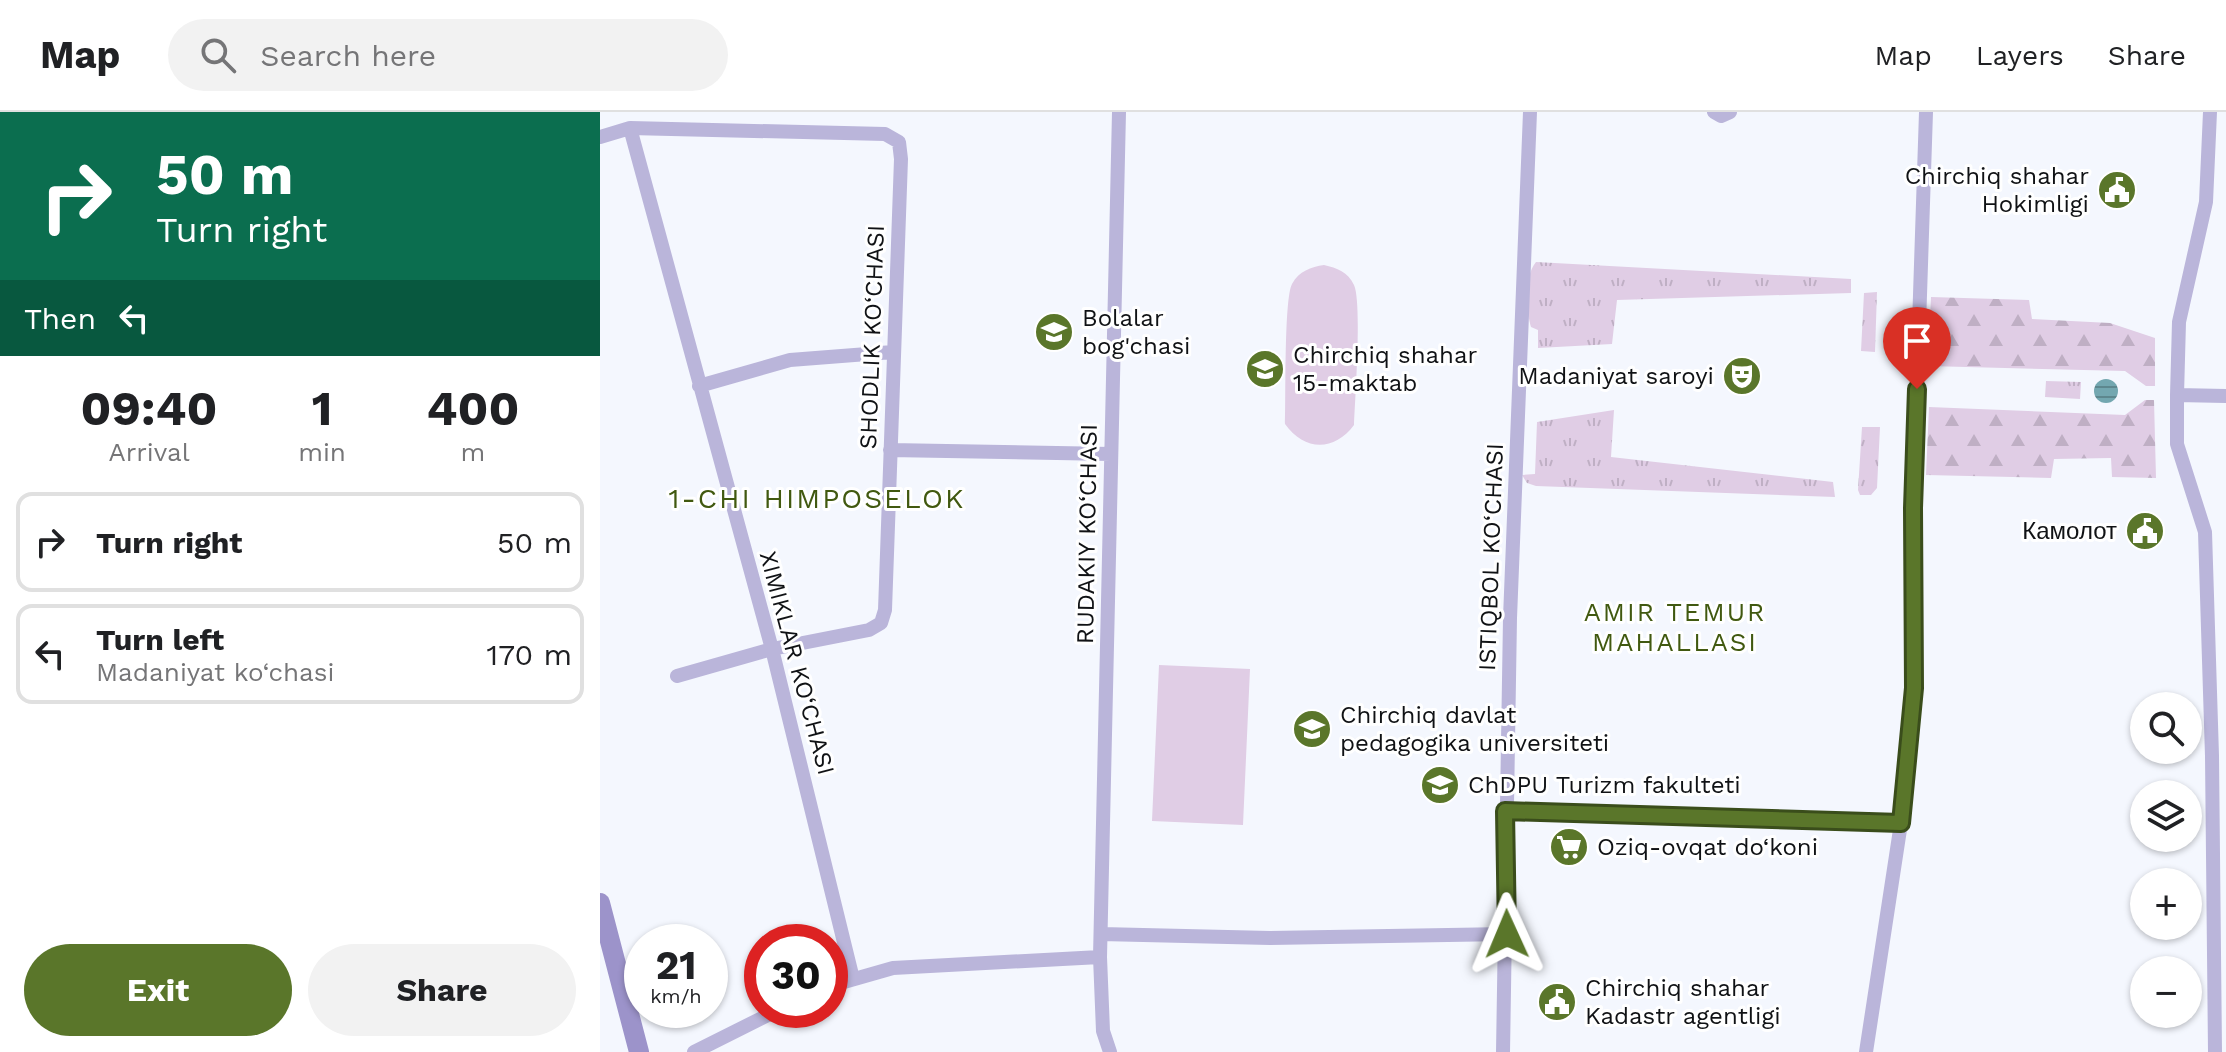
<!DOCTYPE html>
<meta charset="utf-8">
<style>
:root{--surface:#fff;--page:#f2f2f2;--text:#202124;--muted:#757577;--line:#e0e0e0;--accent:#5a762a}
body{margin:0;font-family:"Work Sans",sans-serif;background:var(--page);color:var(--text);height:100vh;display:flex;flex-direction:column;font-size:30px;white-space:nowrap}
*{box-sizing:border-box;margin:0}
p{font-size:26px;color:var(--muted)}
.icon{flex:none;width:44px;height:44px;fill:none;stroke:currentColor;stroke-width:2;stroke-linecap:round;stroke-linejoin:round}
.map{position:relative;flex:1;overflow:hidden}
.details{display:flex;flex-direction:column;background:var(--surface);width:600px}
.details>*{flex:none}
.guide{background:#0b6e4f;color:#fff;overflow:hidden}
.buttons{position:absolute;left:1530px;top:580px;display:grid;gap:16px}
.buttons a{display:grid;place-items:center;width:72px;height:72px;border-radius:50%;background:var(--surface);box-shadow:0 2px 6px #0004;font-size:40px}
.speed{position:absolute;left:24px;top:812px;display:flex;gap:16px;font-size:40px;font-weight:700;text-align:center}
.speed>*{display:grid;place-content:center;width:104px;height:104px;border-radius:50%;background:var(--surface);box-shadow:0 2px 6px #0004;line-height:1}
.speed small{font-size:20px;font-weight:400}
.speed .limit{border:12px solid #d22;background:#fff;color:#111}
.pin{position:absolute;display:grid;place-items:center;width:68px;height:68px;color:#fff;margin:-82px -34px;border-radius:50% 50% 50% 0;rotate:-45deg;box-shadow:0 0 8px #0007}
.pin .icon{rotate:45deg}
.me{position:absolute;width:88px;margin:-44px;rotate:359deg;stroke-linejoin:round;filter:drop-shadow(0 0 6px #0008)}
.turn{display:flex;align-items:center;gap:28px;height:168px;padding:0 24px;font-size:36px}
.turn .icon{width:104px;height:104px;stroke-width:2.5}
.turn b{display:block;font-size:56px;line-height:68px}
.then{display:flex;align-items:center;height:76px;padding:0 24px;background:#0003;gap:16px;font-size:30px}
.eta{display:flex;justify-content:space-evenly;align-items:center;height:136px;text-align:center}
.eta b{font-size:48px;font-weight:700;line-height:56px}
.primary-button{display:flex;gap:16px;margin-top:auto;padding:16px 24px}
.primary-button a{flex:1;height:92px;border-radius:48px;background:var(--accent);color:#fff;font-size:32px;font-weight:700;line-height:92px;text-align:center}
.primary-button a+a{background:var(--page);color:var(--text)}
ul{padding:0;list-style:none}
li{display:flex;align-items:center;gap:24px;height:100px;margin:0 16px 12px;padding:0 8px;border:4px solid var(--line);border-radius:16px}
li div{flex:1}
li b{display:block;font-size:30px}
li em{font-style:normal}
header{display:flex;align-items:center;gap:48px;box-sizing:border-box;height:112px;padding:0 40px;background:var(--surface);border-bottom:2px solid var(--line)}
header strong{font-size:38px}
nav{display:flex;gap:44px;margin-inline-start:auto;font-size:28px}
.search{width:560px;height:72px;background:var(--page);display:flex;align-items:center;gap:20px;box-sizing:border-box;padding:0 28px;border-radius:44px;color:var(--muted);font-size:30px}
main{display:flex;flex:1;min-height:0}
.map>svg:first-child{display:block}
.grass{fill:url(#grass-tufts)}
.forest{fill:url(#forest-firs)}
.pitch{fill:#e0cde5}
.water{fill:url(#water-rules)}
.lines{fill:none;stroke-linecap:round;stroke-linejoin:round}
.street{stroke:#bab5da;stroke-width:14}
.secondary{stroke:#9c93ca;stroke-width:20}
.route-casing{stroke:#3a4d1b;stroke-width:20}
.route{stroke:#5a762a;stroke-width:14}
.labels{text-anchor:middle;stroke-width:6;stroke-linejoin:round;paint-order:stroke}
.poi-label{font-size:24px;fill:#101215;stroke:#fff;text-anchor:start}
.street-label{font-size:24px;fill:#101215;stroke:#fff}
.neighbourhood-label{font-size:26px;letter-spacing:2px;fill:#415910;stroke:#fff}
.quarter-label{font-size:28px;letter-spacing:2px;fill:#415910;stroke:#fff}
</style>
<header>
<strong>Map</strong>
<div class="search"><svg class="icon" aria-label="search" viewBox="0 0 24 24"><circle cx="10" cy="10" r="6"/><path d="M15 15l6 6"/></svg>Search here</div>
<nav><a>Map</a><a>Layers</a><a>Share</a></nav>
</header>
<main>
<section class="details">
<div class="guide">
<div class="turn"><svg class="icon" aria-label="right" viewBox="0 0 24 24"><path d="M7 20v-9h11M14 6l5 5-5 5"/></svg><div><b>50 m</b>Turn right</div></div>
<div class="then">Then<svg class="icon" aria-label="left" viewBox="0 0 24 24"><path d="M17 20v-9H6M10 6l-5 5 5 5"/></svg></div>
</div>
<div class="eta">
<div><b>09:40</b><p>Arrival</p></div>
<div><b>1</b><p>min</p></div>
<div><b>400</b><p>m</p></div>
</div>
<ul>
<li><svg class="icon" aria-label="right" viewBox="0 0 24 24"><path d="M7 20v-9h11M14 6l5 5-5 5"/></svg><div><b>Turn right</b></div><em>50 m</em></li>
<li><svg class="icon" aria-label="left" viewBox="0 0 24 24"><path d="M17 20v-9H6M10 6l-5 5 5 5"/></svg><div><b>Turn left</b><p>Madaniyat ko‘chasi</p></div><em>170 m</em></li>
</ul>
<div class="primary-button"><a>Exit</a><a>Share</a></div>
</section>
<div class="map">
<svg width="1626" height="940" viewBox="0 0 1626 940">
<defs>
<pattern id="grass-tufts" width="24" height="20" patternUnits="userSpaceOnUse" patternTransform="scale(2)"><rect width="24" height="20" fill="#e0cde5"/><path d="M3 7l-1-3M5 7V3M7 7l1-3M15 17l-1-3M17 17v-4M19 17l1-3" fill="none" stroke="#bfafc4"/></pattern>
<pattern id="forest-firs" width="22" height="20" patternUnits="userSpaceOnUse" patternTransform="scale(2)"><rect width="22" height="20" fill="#e0cde5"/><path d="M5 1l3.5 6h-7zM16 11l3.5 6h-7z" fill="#bfafc4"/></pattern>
<pattern id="water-rules" width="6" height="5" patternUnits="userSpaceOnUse" patternTransform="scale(2)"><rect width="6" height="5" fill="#73a7b0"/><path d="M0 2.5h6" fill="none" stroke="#5d878e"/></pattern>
</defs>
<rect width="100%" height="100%" fill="#f4f7fe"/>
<path class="grass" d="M 936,150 L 1251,167 L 1251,181 L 1017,188 L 1012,232 L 938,236 L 938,218 L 931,215 C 926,198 924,164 936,150 Z
M 1277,180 L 1275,240 L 1261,239 L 1264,181 Z
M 1446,269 L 1481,270 L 1480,287 L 1445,285 Z
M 1014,298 L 1011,345 L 1233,370 L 1235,385 L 936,374 L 927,371 L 922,363 L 935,362 L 937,310 Z
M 1262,315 L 1280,315 L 1277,376 L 1271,383 L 1260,383 L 1258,378 Z"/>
<path class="forest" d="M 1331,185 L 1429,188 L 1432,207 L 1510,211 L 1555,226 L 1555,274 L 1546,274 L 1525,259 L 1328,254 Z
M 1545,288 L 1554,288 L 1556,366 L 1512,365 L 1511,346 L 1454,347 L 1451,366 L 1326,363 L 1329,295 L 1525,303 Z"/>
<path class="pitch" d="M 724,153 C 737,156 748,160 754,173 C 762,190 755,288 754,313 C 734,340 704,339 685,312 C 686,287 684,187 692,172 C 699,159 711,155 724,153 Z
M 559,553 L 650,557 L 643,713 L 552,709 Z"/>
<path class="water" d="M1494 279a12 12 0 1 1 24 0a12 12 0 1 1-24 0Z"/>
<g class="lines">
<path class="street" d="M 1114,0 L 1121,4 L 1130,0
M 1610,0 L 1606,90 L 1579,210 L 1577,283 L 1626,284
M 30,16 L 172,537 L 253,867
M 0,25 L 30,16 L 285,22 L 299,30 L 301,47 L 285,498 L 281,511 L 269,518 L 172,537 L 77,564
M 99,274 L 190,248 L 293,240
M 1577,283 L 1577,332 L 1605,420 L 1612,644 L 1615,940
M 290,338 L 511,342
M 905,699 L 1301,711
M 501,822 L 670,826 L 907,822
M 230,874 L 293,856 L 500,845
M 94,940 L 178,898
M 510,940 L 503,919 L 500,845 L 519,0
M 903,940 L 910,506 L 930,0
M 1266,940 L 1301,711 L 1314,576 L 1313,396 L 1326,0"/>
<path class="secondary" d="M 0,791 L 39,940"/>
</g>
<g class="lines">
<g class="route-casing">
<path id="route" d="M 907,822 L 905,699 L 1301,711 L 1314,576 L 1313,396 L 1317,277"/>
</g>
<use href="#route" class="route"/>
</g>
<defs>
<g id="civic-disc" transform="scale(2)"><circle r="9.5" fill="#5a762a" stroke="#fff"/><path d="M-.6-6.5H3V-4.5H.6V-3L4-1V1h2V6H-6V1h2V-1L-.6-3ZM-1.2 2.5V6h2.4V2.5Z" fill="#fff"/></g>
<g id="school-disc" transform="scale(2)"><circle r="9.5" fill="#5a762a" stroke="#fff"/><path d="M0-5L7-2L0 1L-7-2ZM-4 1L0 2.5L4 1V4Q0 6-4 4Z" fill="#fff"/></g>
<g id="theatre-disc" transform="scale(2)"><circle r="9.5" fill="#5a762a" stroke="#fff"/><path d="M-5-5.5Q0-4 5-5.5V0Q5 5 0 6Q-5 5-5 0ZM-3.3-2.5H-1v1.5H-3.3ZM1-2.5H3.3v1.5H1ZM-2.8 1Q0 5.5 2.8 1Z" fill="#fff"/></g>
<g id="university-disc" transform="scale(2)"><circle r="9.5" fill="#5a762a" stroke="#fff"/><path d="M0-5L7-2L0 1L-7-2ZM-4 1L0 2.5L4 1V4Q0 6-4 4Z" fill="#fff"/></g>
<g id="supermarket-disc" transform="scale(2)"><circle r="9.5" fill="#5a762a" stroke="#fff"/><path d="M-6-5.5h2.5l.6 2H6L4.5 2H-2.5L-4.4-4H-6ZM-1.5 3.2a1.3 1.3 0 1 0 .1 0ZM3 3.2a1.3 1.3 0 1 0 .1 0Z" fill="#fff"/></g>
</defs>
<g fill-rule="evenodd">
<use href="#civic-disc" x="1517" y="78"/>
<use href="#school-disc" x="454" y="220"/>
<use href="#school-disc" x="665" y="257"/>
<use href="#theatre-disc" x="1142" y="264"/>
<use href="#civic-disc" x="1545" y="419"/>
<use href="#university-disc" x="712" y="617"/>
<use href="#university-disc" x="840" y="673"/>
<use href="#supermarket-disc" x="969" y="735"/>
<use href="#civic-disc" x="957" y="890"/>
</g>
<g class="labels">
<g class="poi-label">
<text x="1489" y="72" text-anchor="end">Chirchiq shahar<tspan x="1489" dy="28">Hokimligi</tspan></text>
<text x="482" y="214">Bolalar<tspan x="482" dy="28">bog'chasi</tspan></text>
<text x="693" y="251">Chirchiq shahar<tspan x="693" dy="28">15-maktab</tspan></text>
<text x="1114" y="272" text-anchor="end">Madaniyat saroyi</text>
<text x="1517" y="427" text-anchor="end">Камолот</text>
<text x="740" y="611">Chirchiq davlat<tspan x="740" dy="28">pedagogika universiteti</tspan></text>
<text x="868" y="681">ChDPU Turizm fakulteti</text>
<text x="997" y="743">Oziq-ovqat do‘koni</text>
<text x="985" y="884">Chirchiq shahar<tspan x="985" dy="28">Kadastr agentligi</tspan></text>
</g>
<g class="street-label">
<text transform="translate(272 225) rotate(-88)" y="8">SHODLIK KO‘CHASI</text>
<text transform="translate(487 422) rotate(-89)" y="8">RUDAKIY KO‘CHASI</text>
<text transform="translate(891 445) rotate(-88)" y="8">ISTIQBOL KO‘CHASI</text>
<text transform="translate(197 551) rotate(75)" y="8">XIMIKLAR KO‘CHASI</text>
</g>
<g class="neighbourhood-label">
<text x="1075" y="509">AMIR TEMUR<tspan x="1075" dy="30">MAHALLASI</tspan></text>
</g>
<g class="quarter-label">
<text x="217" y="396">1-CHI HIMPOSELOK</text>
</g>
</g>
</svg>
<div class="buttons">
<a><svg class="icon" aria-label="search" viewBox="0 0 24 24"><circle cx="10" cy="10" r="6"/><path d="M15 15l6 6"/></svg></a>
<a><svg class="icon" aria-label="layers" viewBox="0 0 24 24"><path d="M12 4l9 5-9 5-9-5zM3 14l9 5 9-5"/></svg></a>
<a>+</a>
<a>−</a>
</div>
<div class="speed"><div>21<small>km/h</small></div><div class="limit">30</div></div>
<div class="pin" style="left:1317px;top:277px;background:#d93025"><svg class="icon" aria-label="arrive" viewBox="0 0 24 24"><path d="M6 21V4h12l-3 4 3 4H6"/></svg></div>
<svg class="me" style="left:907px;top:822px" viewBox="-20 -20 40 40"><path d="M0-17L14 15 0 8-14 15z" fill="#5a762a" stroke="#fff" stroke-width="4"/></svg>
</div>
</main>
